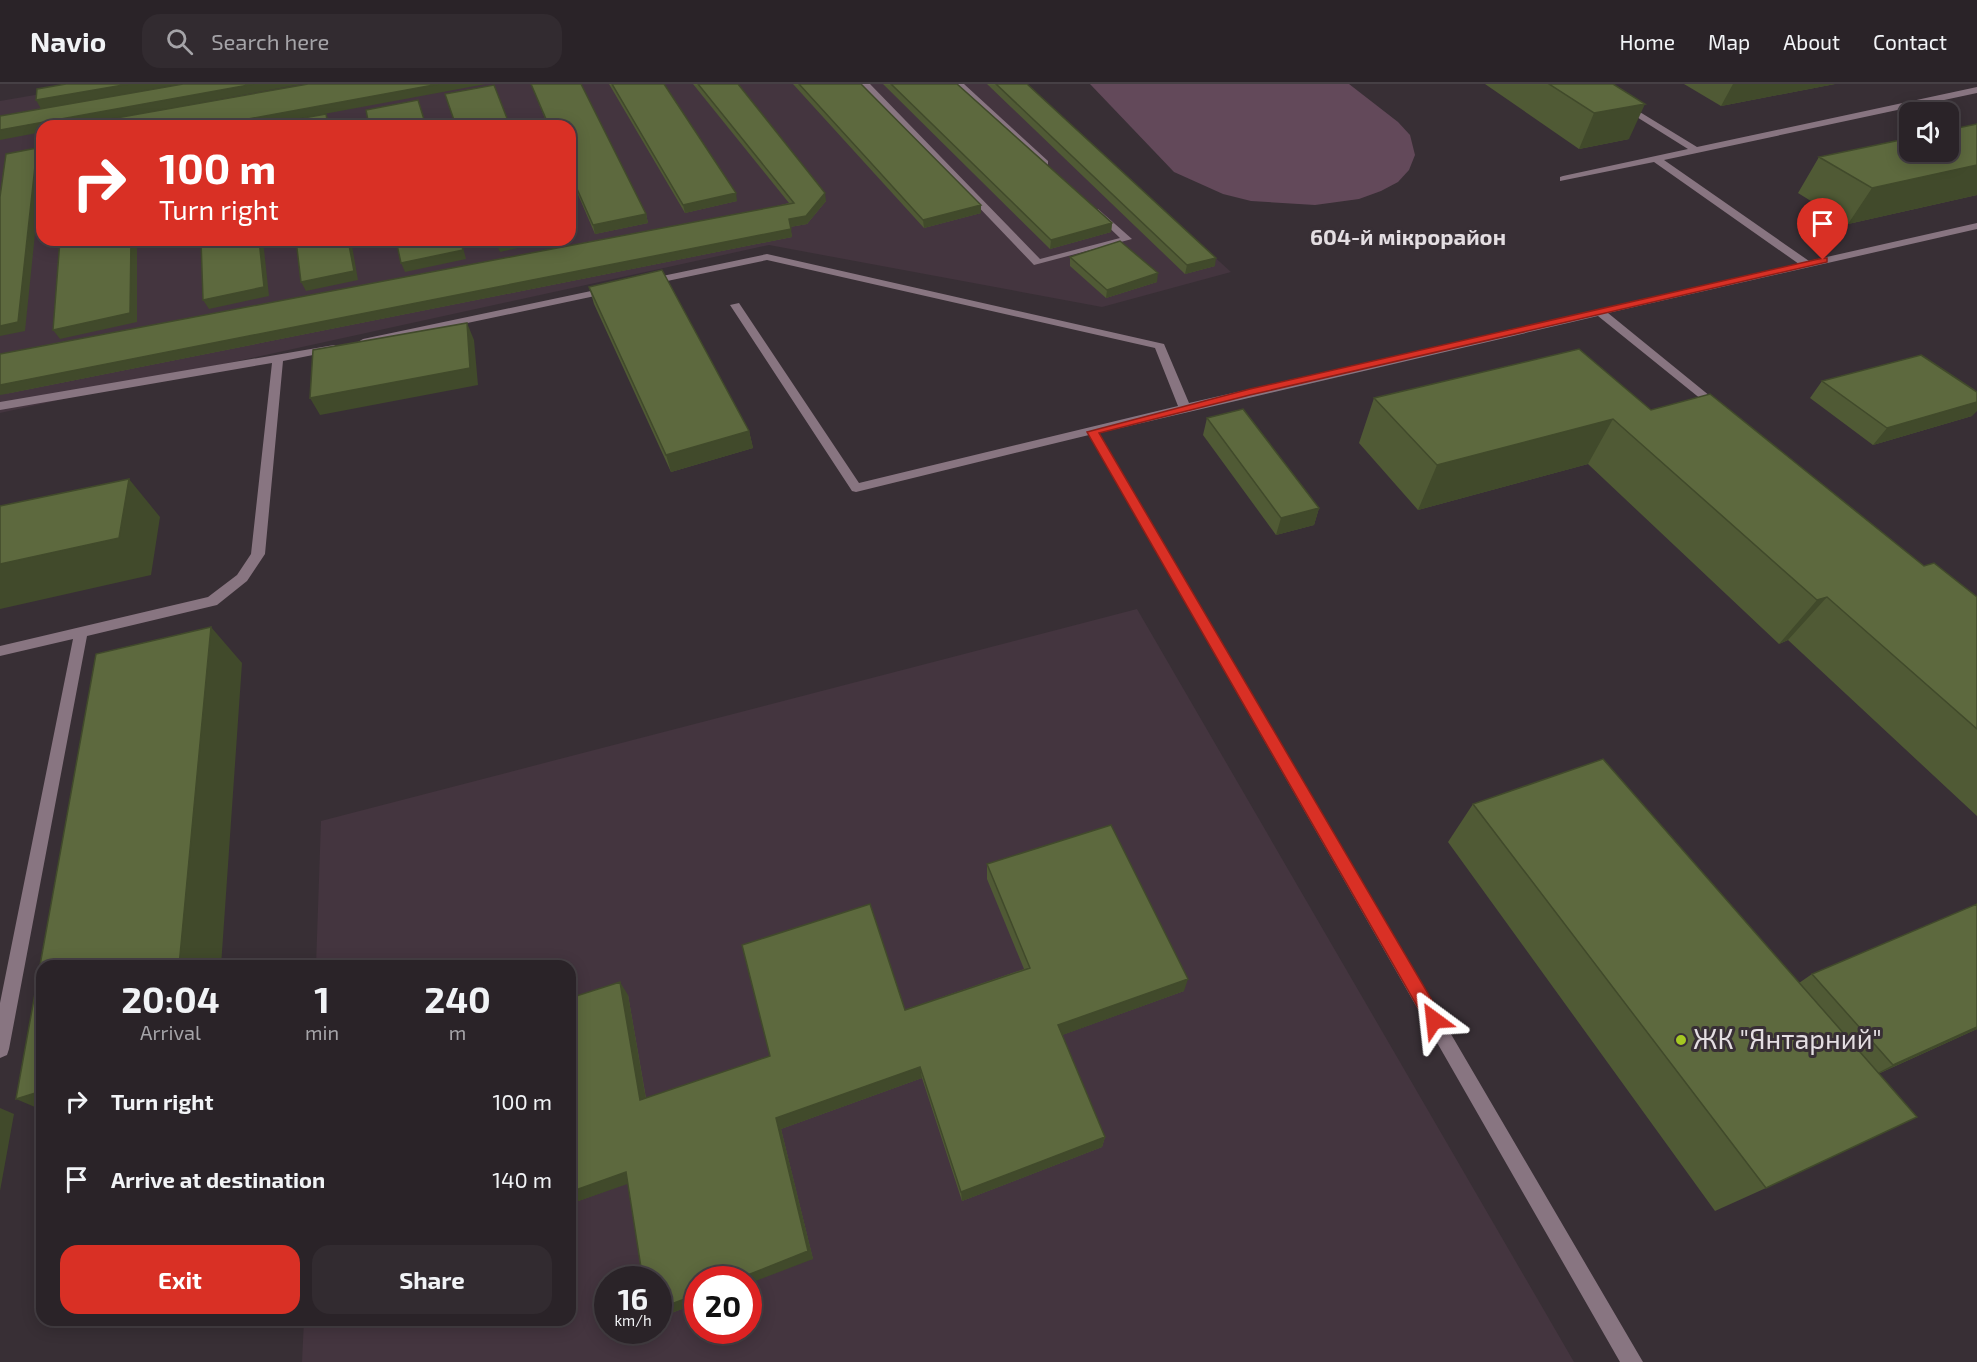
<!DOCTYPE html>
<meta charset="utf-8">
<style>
:root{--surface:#2a2328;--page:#322b30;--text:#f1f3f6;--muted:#a5a4a8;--line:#464045;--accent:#d93025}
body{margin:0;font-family:"Exo 2",sans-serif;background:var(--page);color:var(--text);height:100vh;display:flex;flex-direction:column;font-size:22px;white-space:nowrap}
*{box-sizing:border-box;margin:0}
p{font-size:20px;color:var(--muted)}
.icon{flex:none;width:33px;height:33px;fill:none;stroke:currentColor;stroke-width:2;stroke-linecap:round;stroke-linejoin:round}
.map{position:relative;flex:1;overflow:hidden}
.drawer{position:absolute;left:36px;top:876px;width:540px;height:366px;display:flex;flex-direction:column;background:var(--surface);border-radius:18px;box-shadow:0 3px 15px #0003,0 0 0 2px var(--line)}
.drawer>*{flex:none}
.top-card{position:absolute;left:36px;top:36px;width:540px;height:126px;border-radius:18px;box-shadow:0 3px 15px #0003,0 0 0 2px var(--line);background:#d93025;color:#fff;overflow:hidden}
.fabs{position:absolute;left:1899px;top:18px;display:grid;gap:12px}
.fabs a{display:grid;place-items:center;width:60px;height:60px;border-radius:12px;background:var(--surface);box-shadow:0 3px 15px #0003,0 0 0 2px var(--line);font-size:30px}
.speed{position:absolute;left:594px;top:1182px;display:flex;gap:12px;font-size:30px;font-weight:700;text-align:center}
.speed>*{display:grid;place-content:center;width:78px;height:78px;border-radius:50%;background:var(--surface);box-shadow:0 3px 15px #0003,0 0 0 2px var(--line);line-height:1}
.speed small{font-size:15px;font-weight:400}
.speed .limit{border:9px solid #d22;background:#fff;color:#111}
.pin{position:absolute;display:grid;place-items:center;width:51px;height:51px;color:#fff;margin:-62px -26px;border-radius:50% 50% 50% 0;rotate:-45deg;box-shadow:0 0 6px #0007}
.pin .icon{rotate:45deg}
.me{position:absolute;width:66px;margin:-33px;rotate:330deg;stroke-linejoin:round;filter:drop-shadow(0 0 4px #0008)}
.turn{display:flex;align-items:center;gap:21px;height:126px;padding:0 24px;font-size:27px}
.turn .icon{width:78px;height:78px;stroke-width:2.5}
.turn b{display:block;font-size:42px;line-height:51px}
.eta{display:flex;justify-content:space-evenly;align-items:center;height:102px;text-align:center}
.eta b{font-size:36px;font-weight:700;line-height:42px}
.primary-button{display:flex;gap:12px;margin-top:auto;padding:12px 24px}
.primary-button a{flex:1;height:69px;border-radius:18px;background:var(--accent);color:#fff;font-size:24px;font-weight:700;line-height:69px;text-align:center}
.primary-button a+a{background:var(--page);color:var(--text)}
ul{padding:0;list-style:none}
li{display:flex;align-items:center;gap:18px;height:78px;padding:0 24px}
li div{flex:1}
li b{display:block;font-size:22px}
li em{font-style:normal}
header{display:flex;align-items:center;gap:36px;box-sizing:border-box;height:84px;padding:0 30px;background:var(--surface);border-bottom:2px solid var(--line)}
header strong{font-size:28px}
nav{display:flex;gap:33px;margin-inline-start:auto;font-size:21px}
.search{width:420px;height:54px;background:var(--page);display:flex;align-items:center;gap:15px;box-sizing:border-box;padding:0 21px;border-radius:18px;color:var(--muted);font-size:22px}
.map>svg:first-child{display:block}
.built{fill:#44353f;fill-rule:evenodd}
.green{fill:#63495a}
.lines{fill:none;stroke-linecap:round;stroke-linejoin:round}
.minor{fill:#887581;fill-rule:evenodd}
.wall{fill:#505a35}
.shaded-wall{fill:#414a2b}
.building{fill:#5d693e;stroke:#414a2b;stroke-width:1.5}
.route{fill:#d93025;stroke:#8d1f18;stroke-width:1.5}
.poi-dot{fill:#a5c822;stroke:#382f35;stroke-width:2}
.labels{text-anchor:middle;stroke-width:6;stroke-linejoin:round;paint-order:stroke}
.far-quarter-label{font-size:22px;font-weight:bold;fill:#e4dee2;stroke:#382f35}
.near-poi-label{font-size:27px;fill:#e4dee2;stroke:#382f35;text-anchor:start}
</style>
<header>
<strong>Navio</strong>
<div class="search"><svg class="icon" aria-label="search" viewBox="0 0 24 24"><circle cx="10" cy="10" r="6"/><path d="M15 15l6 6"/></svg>Search here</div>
<nav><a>Home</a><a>Map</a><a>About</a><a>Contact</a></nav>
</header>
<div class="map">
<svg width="1977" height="1278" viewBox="0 0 1977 1278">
<rect width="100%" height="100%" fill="#382f35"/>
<path class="built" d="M 99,0 L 1024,0 L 1231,188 L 1102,223 L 769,161 L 0,329 L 0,17 ZM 42,42 L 570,42 L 570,156 L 42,156 Z
M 1137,525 L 1574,1278 L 302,1278 L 304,1236 L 570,1236 L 570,882 L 316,882 L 321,737 ZM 608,1196 L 658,1196 L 658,1246 L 608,1246 ZM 698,1196 L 748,1196 L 748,1246 L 698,1246 Z"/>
<path class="green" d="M 1090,0 L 1349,0 L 1398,38 L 1410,51 L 1415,71 L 1409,86 L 1398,98 L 1381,107 L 1359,115 L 1315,121 L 1251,117 L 1223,110 L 1174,88 Z"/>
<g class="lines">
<path class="minor" d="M 861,0 L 870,0 L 1040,175 L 1120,154 L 1095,130 L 1095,126 L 1098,125 L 1132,155 L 1034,181 Z
M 955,0 L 964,0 L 1048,77 L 1048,81 L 1042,81 Z
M 1584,0 L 1594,0 L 1697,63 L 1977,3 L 1977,9 L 1664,76 L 1809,177 L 1977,139 L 1977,145 L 1608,229 L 1721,321 L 1723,324 L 1717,328 L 1598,232 L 1099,349 L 1643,1278 L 1620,1278 L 1089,351 L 856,408 L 852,407 L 730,221 L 739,219 L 859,399 L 1178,322 L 1155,264 L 767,176 L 648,201 L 643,198 L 648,195 L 767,170 L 1164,260 L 1189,319 L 1799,180 L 1654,78 L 1560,97 L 1560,93 L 1563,92 L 1688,65 Z
M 610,203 L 615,206 L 614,208 L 363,261 L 358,258 L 363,255 Z
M 334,261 L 340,264 L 338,266 L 283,277 L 265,470 L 247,497 L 217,521 L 87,552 L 9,965 L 7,971 L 0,974 L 0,919 L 73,555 L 0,572 L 0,562 L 208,513 L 237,491 L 251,470 L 272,279 L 0,326 L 0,318 Z"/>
</g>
<path class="wall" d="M 531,0 L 581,0 L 646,130 L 648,139 L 595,150 L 570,92 L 570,42 L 548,42 Z
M 609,0 L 664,0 L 737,117 L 685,129 Z
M 693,0 L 738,0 L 826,117 L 807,140 L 790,143 L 792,153 L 0,311 L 789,119 Z
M 793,0 L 861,0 L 981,129 L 924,144 Z
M 883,0 L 957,0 L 1112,139 L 1111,148 L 1050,165 Z
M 987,0 L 1027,0 L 1215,182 L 1185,190 Z
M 1485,0 L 1613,0 L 1629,55 L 1579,65 Z
M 1684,0 L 1835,0 L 1721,22 Z
M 1977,40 L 1977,111 L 1848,140 L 1798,109 L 1819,73 Z
M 1070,173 L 1157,198 L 1106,214 L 1070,182 Z
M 589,203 L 749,347 L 753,364 L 671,388 L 594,220 Z
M 1822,297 L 1972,332 L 1873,361 L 1810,314 Z
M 1374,314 L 1651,326 L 1977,513 L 1977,732 L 1788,556 L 1779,560 L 1588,380 L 1418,426 L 1359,359 Z
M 1207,334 L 1319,424 L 1314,441 L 1276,451 L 1203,351 Z
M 1473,720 L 1799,899 L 1812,890 L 1977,945 L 1878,990 L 1766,1104 L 1715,1127 L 1448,758 Z
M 987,780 L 1184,907 L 1062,951 L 1105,1053 L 1102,1063 L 962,1117 L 922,994 L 781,1045 L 813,1175 L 698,1196 L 698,1219 L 658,1234 L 628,1099 L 570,1120 L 628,911 L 646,1014 L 1024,885 L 987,795 Z"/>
<path class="shaded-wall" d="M 129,0 L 180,0 L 41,25 L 36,16 Z
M 254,0 L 302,0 L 73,42 L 42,42 L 42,48 L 0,56 L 0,46 Z
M 439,0 L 486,0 L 259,42 L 210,42 Z
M 1733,0 L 1835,0 L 1721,22 Z
M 1645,20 L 1629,55 L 1579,65 L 1594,29 Z
M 326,30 L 330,38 L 331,42 L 328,42 Z
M 37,64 L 42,71 L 42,82 L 25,247 L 0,252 L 0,242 Z
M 1977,81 L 1977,111 L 1848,140 L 1872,104 Z
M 736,109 L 737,117 L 685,129 L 683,121 Z
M 825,109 L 826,117 L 807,140 L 790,143 L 789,135 Z
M 981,121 L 981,129 L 924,144 L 923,136 Z
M 646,130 L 648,139 L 595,150 L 593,141 Z
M 1112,139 L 1111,148 L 1050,165 L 1051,156 Z
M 791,145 L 792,153 L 0,311 L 0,301 Z
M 131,156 L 137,156 L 137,238 L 60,255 L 53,246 Z
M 259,156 L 263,156 L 269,212 L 209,225 L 203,216 Z
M 348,156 L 351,156 L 358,196 L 306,207 L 301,198 Z
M 460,156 L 461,156 L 466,175 L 405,188 L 401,179 Z
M 510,156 L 553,156 L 500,168 L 496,159 Z
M 1216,174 L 1215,182 L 1185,190 L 1187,181 Z
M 1158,189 L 1157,198 L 1106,214 L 1107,206 Z
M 467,239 L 474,256 L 478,301 L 320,331 L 310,314 Z
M 1977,318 L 1977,327 L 1972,332 L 1873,361 L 1887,344 Z
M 1613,335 L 1588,380 L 1418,426 L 1437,381 Z
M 749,347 L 753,364 L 671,388 L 666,371 Z
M 129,395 L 160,433 L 151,491 L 0,525 L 0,480 Z
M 1319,424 L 1314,441 L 1276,451 L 1281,434 Z
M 1827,513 L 1788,556 L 1779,560 L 1817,516 Z
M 211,543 L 242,579 L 221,882 L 179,882 Z
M 1188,895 L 1184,907 L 1057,953 L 1058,941 Z
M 620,898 L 628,911 L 648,1027 L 640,1016 Z
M 1977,943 L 1977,945 L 1862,997 L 1893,981 Z
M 920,983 L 922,994 L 781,1045 L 813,1175 L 748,1200 L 748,1196 L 735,1196 L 776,1034 Z
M 42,1007 L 42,1026 L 16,1015 Z
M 0,1024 L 14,1030 L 0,1107 Z
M 1105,1053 L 1102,1063 L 962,1117 L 961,1108 Z
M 626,1088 L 636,1097 L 570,1120 L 570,1108 Z
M 698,1210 L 698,1219 L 658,1234 L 658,1225 Z"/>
<path class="building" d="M 66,0 L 129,0 L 36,16 L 37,5 Z
M 183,0 L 254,0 L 0,46 L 0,32 Z
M 308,0 L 439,0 L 210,42 L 71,42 Z
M 531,0 L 581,0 L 646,130 L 593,141 L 570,89 L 570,42 L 549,42 Z
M 612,0 L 664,0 L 736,109 L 683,121 Z
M 698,0 L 738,0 L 825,109 L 806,132 L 789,135 L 791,145 L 0,301 L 0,270 L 794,119 Z
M 799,0 L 861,0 L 981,121 L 923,136 Z
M 891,0 L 957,0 L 1112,139 L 1051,156 Z
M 996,0 L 1027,0 L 1216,174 L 1187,181 Z
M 1549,0 L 1613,0 L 1645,20 L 1594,29 Z
M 494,1 L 510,42 L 456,42 L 445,10 Z
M 418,16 L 426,42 L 369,42 L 366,26 Z
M 326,30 L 328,42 L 282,42 L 281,38 Z
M 1977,40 L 1977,81 L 1872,104 L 1819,73 L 1910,54 L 1910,68 L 1948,68 L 1948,46 Z
M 37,64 L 18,238 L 0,242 L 0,113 L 6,70 Z
M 60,156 L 131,156 L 130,229 L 53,246 Z
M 201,156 L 259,156 L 264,203 L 203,216 Z
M 296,156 L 348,156 L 354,187 L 301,198 Z
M 396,156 L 460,156 L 463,166 L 401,179 Z
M 495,156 L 510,156 L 496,159 Z
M 1120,157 L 1158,189 L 1107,206 L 1070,173 Z
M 662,186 L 749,347 L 666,371 L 589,203 Z
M 467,239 L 470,284 L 310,314 L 313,266 Z
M 1579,265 L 1651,326 L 1710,310 L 1924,482 L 1934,479 L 1977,513 L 1977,645 L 1827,513 L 1817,516 L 1613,335 L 1437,381 L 1374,314 Z
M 1921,271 L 1977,308 L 1977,318 L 1887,344 L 1822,297 Z
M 1243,325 L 1319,424 L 1281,434 L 1207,334 Z
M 129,395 L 119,454 L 0,480 L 0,422 Z
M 211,543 L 179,882 L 42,882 L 42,1007 L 16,1015 L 96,570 Z
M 1603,675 L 1917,1033 L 1766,1104 L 1473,720 Z
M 1111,741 L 1188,895 L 1058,941 L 1105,1053 L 961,1108 L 920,983 L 776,1034 L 808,1167 L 735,1196 L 698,1196 L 698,1210 L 658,1225 L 658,1196 L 643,1196 L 626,1088 L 570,1108 L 570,914 L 620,898 L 640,1016 L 770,972 L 742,861 L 870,820 L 905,926 L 1030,884 L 987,780 Z
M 1977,820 L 1977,943 L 1893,981 L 1812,890 Z"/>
<path class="route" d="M 1823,174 L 1827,174 L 1827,178 L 1250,311 L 1099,349 L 1440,930 L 1442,936 L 1440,941 L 1434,944 L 1428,941 L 1087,348 L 1250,305 Z"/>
<circle class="poi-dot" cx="1681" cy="956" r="6"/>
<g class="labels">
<g class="far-quarter-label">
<text x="1408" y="161">604-й мікрорайон</text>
</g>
<g class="near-poi-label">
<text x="1693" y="965">ЖК "Янтарний"</text>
</g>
</g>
</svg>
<div class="fabs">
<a><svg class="icon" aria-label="sound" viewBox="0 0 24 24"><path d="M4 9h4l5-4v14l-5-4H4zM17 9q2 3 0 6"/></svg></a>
</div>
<div class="speed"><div>16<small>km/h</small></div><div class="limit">20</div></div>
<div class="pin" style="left:1823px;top:176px;background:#d93025"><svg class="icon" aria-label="arrive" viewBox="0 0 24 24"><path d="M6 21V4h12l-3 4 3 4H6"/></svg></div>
<svg class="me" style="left:1434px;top:936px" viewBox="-20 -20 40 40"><path d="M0-17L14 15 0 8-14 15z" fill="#d93025" stroke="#fff" stroke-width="4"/></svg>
<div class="top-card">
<div class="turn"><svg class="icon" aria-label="right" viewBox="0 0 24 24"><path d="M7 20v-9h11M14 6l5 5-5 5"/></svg><div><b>100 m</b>Turn right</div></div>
</div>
<section class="drawer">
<div class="eta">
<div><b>20:04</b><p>Arrival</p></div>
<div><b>1</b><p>min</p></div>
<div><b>240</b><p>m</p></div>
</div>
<ul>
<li><svg class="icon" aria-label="right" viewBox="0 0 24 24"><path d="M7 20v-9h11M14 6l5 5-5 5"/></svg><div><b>Turn right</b></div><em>100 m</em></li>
<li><svg class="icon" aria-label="arrive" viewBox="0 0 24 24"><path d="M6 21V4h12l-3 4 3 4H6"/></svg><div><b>Arrive at destination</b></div><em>140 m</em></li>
</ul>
<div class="primary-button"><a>Exit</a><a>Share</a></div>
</section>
</div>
